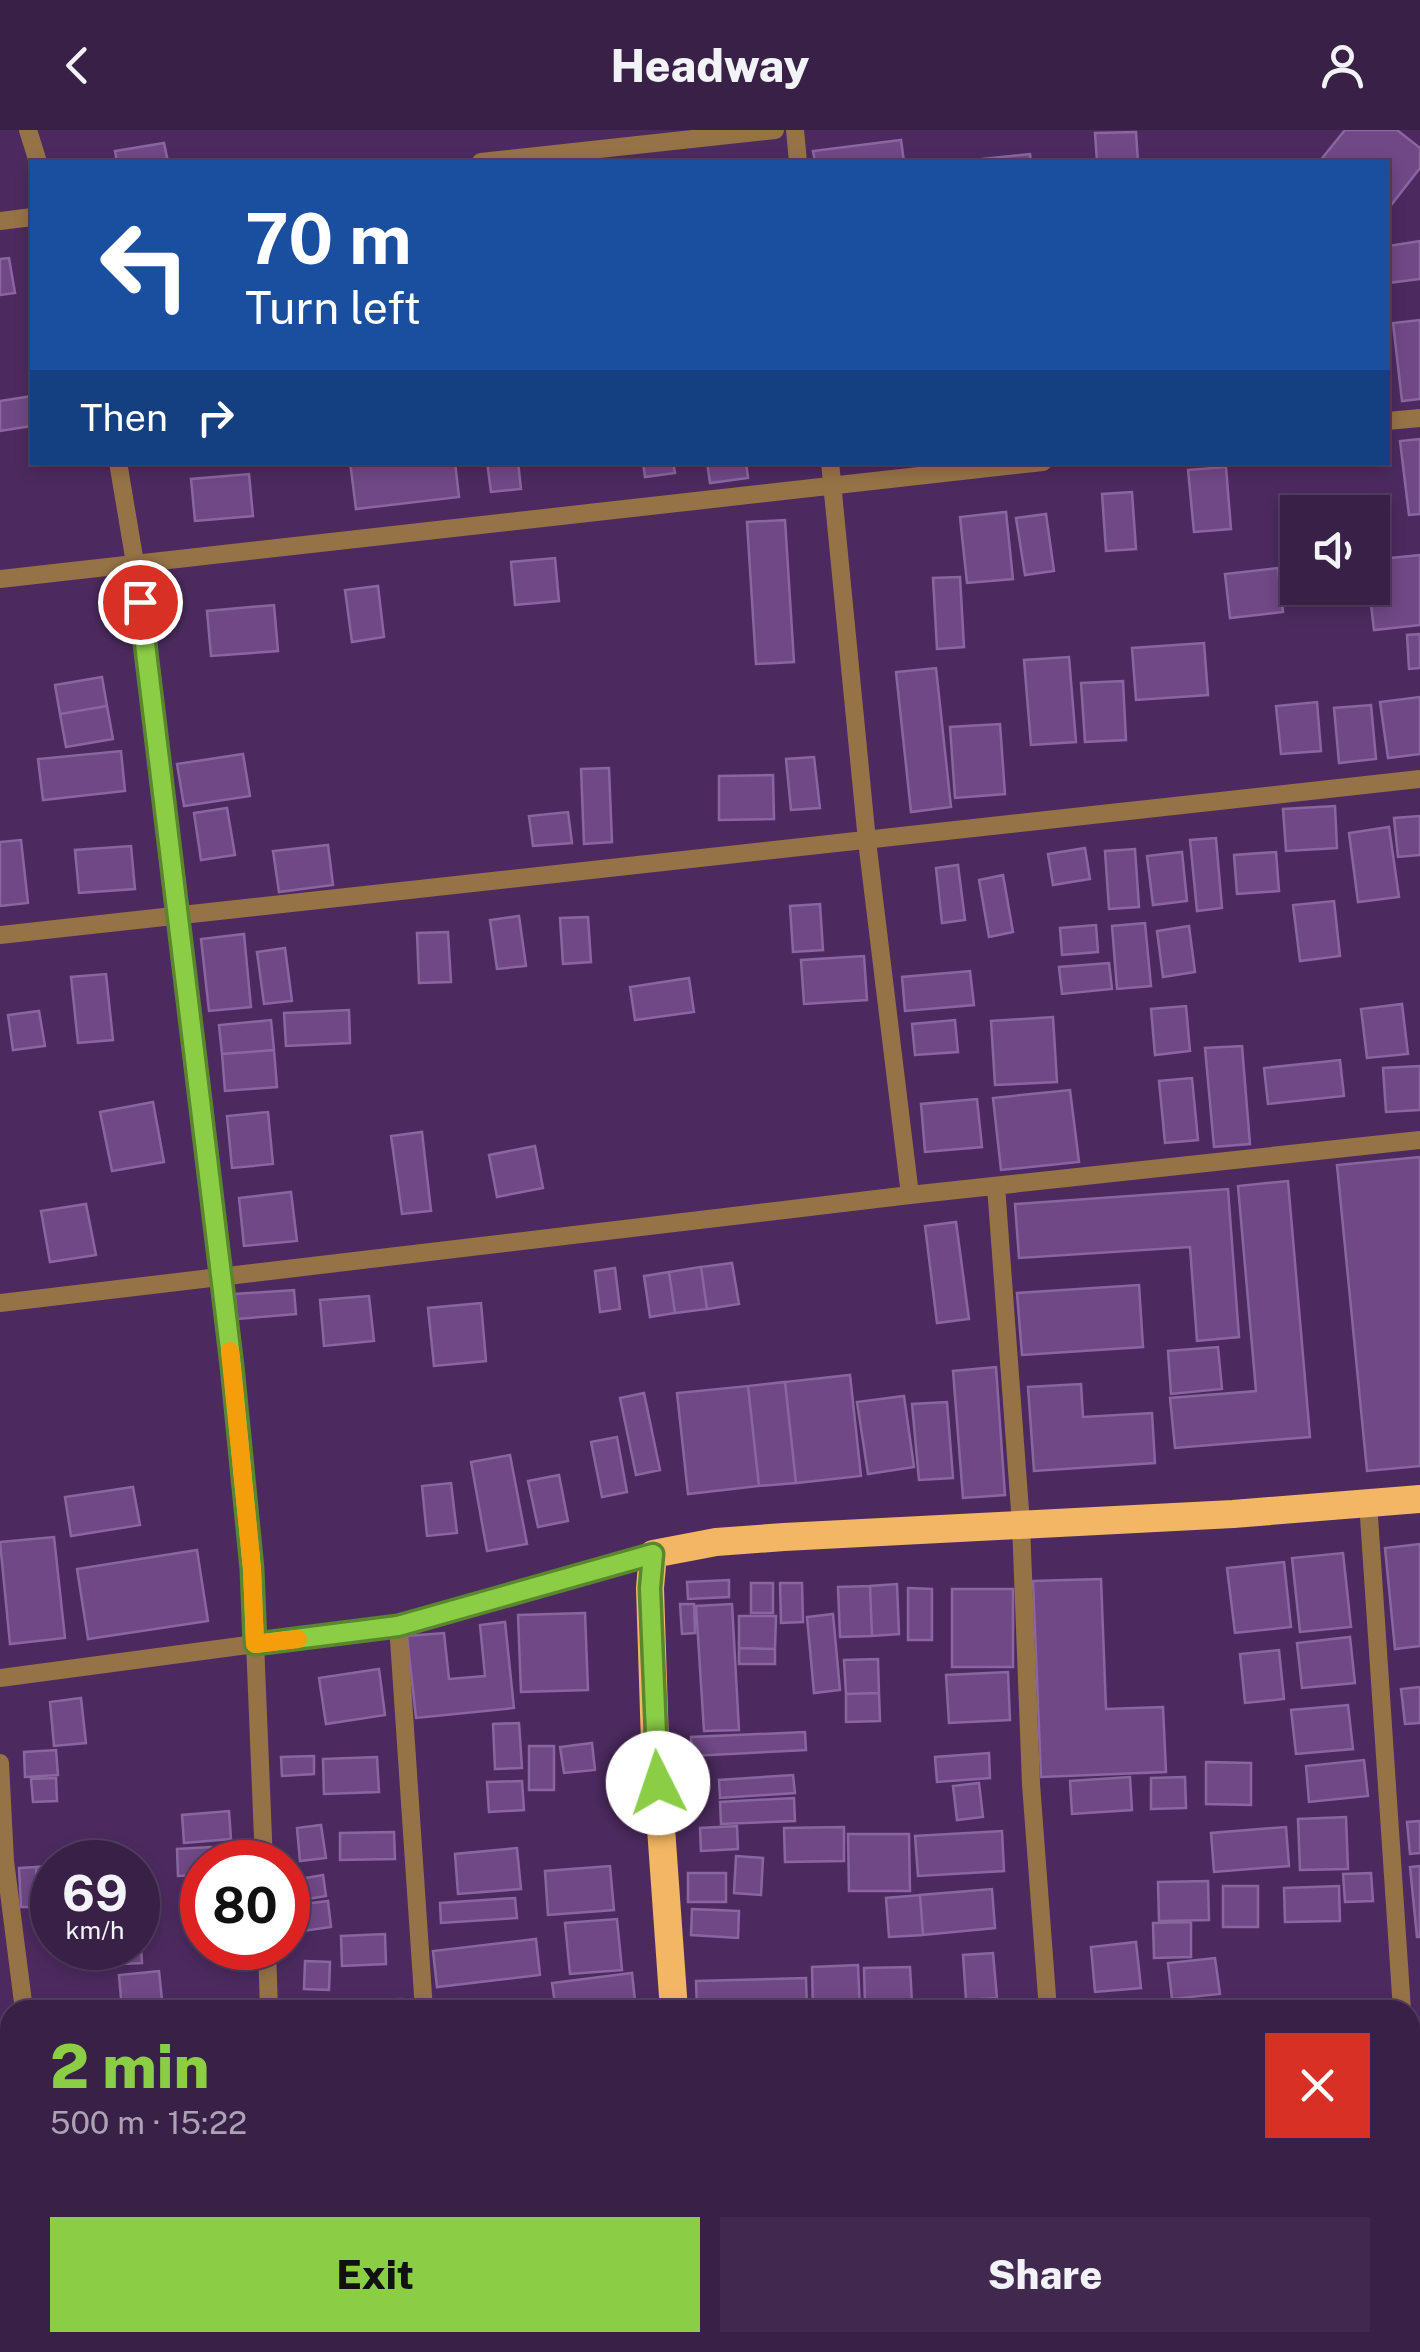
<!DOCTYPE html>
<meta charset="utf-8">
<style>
:root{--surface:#392047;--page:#40284e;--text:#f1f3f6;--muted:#aba3b4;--line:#533e60;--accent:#8bce46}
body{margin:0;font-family:"Public Sans",sans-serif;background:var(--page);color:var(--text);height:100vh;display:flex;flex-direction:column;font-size:38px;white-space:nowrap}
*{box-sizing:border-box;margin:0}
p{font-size:32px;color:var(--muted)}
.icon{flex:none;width:55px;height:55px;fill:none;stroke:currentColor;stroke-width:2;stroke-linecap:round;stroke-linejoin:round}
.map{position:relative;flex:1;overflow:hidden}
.details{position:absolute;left:0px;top:1870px;width:1420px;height:352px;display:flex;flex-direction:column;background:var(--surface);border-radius:30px 30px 0 0;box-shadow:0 5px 15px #0003,0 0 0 2px var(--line)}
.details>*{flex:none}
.guide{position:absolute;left:30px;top:30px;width:1360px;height:305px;border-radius:0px;box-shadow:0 5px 15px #0003,0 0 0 2px var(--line);background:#1a4fa0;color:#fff;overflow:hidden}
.buttons{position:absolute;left:1280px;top:365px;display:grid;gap:20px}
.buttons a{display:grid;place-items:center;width:110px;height:110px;border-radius:0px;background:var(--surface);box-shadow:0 5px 15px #0003,0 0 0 2px var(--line);font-size:50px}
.speed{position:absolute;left:30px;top:1710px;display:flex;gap:20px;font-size:50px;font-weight:700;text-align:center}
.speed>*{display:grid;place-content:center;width:130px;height:130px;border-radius:50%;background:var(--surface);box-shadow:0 5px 15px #0003,0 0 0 2px var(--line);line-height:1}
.speed small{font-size:25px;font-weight:400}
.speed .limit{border:15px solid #d22;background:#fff;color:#111}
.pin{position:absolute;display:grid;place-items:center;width:85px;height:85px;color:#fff;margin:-42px;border:5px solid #fff;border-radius:50%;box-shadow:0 2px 10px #0007}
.me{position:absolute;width:110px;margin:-55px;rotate:356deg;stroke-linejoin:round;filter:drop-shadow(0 0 8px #0008)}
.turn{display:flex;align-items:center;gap:35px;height:210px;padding:0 50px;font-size:45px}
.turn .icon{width:130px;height:130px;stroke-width:2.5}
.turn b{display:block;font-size:70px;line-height:85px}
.then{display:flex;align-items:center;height:95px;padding:0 50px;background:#0003;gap:20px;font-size:38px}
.round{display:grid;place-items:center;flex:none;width:105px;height:105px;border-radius:0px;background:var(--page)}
.headline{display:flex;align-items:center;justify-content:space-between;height:170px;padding:0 50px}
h1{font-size:60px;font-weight:800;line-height:75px;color:var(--accent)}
.action{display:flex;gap:20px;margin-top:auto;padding:20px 50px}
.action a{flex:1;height:115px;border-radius:0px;background:var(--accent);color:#111;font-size:40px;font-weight:800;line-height:115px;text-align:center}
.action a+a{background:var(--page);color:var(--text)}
header{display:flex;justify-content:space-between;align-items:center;height:130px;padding:0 50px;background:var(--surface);font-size:45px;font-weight:800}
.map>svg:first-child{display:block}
.building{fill:#6f4885;stroke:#8a66a0;stroke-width:2.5}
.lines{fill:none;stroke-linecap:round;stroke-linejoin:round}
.minor{stroke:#967347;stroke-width:18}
.trunk{stroke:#f3b664;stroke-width:28}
.route-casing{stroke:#5a862e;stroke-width:25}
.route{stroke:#8bce46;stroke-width:18}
.slow{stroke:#f59e0b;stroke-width:18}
</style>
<header><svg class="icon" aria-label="back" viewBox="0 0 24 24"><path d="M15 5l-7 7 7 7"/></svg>Headway<svg class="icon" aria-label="person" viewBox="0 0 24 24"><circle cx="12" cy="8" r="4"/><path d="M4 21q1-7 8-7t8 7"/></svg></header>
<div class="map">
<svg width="1420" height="2222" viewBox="0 0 1420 2222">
<rect width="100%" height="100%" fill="#4c2a5f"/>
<path class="building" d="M 1345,0 L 1397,0 L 1420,18 L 1420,38 L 1388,79 L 1388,32 L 1319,32 Z
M 1136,2 L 1138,32 L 1097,32 L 1095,3 Z
M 901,10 L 904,32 L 815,32 L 813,21 Z
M 164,13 L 168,32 L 117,32 L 115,21 Z
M 1030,24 L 1031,32 L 954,32 Z
M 1420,111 L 1420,149 L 1388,153 L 1388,116 Z
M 9,128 L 15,163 L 0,165 L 0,129 Z
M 1420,190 L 1420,269 L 1402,271 L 1393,193 Z
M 32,266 L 32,296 L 0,301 L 0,271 Z
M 1420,309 L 1420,384 L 1409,385 L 1400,311 Z
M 350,332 L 455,332 L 459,367 L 356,379 Z
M 487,332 L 518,332 L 521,359 L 491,362 Z
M 643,332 L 673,332 L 675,343 L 645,347 Z
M 707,332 L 746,332 L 748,348 L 710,353 Z
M 1226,337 L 1231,399 L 1194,402 L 1188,340 Z
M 249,344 L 253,386 L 195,391 L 191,349 Z
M 1132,362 L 1136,419 L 1106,421 L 1102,364 Z
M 1006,382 L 1013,449 L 967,453 L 960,387 Z
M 1046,384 L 1054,441 L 1025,445 L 1016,388 Z
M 785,390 L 794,532 L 756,534 L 747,392 Z
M 1420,425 L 1420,495 L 1374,500 L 1369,458 L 1372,458 L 1372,430 Z
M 555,428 L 559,471 L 515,475 L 511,432 Z
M 1278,438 L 1283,482 L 1230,488 L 1225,444 Z
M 960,447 L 964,517 L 937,519 L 933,448 Z
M 378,456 L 384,507 L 352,512 L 345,460 Z
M 274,475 L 278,521 L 211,526 L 207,481 Z
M 1420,504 L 1420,538 L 1409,539 L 1407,505 Z
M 1204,513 L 1208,565 L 1136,570 L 1132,518 Z
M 1069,527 L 1076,612 L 1031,615 L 1024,530 Z
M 936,538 L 951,677 L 911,682 L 896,542 Z
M 102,547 L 107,576 L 60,584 L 55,555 Z
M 1123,551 L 1126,610 L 1085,612 L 1081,553 Z
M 1420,567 L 1420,624 L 1388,628 L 1380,572 Z
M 1317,572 L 1321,621 L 1281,624 L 1276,576 Z
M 1371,575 L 1376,629 L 1339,633 L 1334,578 Z
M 107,576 L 113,609 L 66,617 L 60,584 Z
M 1000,594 L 1005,664 L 955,668 L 950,597 Z
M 121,621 L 125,661 L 43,670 L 38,629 Z
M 243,624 L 250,666 L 184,676 L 177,634 Z
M 814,627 L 820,678 L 791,680 L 786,629 Z
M 609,638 L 612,712 L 584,714 L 581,639 Z
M 773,645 L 774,689 L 719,690 L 719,646 Z
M 1335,676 L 1337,718 L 1286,721 L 1283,679 Z
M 227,678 L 235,725 L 201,730 L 194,683 Z
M 568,682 L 572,713 L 533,716 L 529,686 Z
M 1420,686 L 1420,725 L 1398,727 L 1394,688 Z
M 1389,697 L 1399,767 L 1358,772 L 1349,703 Z
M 1216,708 L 1222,778 L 1197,781 L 1190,710 Z
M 21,710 L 28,773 L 0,776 L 0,712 Z
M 328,715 L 333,755 L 279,762 L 273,721 Z
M 131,716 L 135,759 L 79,763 L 75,720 Z
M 1085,718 L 1090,749 L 1053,755 L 1048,724 Z
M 1135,719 L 1139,777 L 1109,779 L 1105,721 Z
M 1182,722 L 1187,771 L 1153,775 L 1147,726 Z
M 1276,722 L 1279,761 L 1237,764 L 1234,725 Z
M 958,735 L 965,790 L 942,793 L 936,738 Z
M 1003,745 L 1013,802 L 989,807 L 979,750 Z
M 1334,771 L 1340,826 L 1300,831 L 1293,775 Z
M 820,774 L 823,820 L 793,822 L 790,776 Z
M 519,786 L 526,836 L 497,839 L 490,790 Z
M 588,787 L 591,832 L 563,834 L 560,788 Z
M 1145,793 L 1151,856 L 1117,859 L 1112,796 Z
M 1096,795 L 1098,822 L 1062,825 L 1060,798 Z
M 1189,796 L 1195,842 L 1163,847 L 1157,801 Z
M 448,802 L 451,852 L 419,853 L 417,803 Z
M 244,804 L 251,877 L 209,881 L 201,809 Z
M 285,818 L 292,871 L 264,874 L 257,822 Z
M 864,826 L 867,870 L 804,874 L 801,830 Z
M 1109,833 L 1112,859 L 1062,864 L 1059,837 Z
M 970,841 L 974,875 L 905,881 L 902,847 Z
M 106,844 L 113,910 L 78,913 L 71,847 Z
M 689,848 L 694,882 L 635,890 L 630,857 Z
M 1402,874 L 1408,924 L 1367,928 L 1361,879 Z
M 1186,876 L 1190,921 L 1155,925 L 1151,879 Z
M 349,880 L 350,913 L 286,916 L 284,883 Z
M 39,881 L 45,916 L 13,920 L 8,885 Z
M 1053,887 L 1057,952 L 995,955 L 991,891 Z
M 271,890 L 274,920 L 222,924 L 219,895 Z
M 955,890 L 958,922 L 915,925 L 912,894 Z
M 1242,916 L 1250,1014 L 1214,1017 L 1205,918 Z
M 274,920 L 277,957 L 225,961 L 222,924 Z
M 1340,930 L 1344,966 L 1268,974 L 1264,938 Z
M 1420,936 L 1420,980 L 1386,982 L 1383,938 Z
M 1192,948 L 1198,1010 L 1165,1013 L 1159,951 Z
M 1070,960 L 1079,1032 L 1001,1040 L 993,968 Z
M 977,969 L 982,1017 L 925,1022 L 921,974 Z
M 153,972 L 164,1032 L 112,1041 L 100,982 Z
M 268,982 L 273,1034 L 232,1038 L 227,986 Z
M 422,1002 L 431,1081 L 402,1084 L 391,1006 Z
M 535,1016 L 543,1058 L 497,1067 L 489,1025 Z
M 1420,1027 L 1420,1336 L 1367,1341 L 1337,1035 Z
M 1288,1051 L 1310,1307 L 1175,1318 L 1170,1268 L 1256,1261 L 1238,1056 Z
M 1228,1059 L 1239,1207 L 1197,1211 L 1190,1117 L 1019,1128 L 1015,1074 Z
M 291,1062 L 297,1111 L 244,1116 L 239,1068 Z
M 86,1074 L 96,1125 L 50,1132 L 41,1081 Z
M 956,1092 L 969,1189 L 937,1193 L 925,1096 Z
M 732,1133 L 739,1174 L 707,1179 L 701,1137 Z
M 701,1137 L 707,1179 L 675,1183 L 669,1142 Z
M 615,1138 L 620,1179 L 600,1182 L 595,1141 Z
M 669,1142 L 675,1183 L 650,1187 L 644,1146 Z
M 1139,1155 L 1143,1217 L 1022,1225 L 1017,1163 Z
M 294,1160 L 296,1184 L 237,1189 L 235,1164 Z
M 369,1166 L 374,1211 L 324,1216 L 320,1170 Z
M 481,1173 L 486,1231 L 434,1236 L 428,1178 Z
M 1218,1217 L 1222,1259 L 1171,1264 L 1168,1221 Z
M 996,1237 L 1005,1365 L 963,1368 L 953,1241 Z
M 850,1245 L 861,1346 L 796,1353 L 785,1252 Z
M 785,1252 L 796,1353 L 759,1356 L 748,1256 Z
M 1081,1254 L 1083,1287 L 1152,1283 L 1155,1333 L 1034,1341 L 1028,1257 Z
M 748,1256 L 759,1356 L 688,1364 L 677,1263 Z
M 644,1263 L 660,1340 L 636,1345 L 620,1268 Z
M 904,1266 L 914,1337 L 868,1344 L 857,1272 Z
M 947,1272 L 953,1348 L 919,1350 L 912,1274 Z
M 617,1307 L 627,1362 L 602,1367 L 591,1312 Z
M 510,1325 L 527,1414 L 487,1421 L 471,1332 Z
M 559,1345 L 568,1391 L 538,1397 L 528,1351 Z
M 451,1353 L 457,1403 L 427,1406 L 422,1356 Z
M 133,1357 L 140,1395 L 71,1406 L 65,1367 Z
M 54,1407 L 65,1508 L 10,1514 L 0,1412 Z
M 1420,1414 L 1420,1516 L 1395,1519 L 1385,1418 Z
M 197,1420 L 208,1491 L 88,1509 L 77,1439 Z
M 1343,1423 L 1351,1497 L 1300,1502 L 1292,1428 Z
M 1284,1432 L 1291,1497 L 1235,1503 L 1227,1438 Z
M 1101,1449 L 1106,1579 L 1163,1577 L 1166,1642 L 1041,1647 L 1033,1451 Z
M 729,1450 L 729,1467 L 688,1469 L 687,1452 Z
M 751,1453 L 773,1453 L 773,1483 L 751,1483 Z
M 780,1453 L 802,1453 L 803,1492 L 781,1493 Z
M 897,1454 L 899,1504 L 872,1506 L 870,1456 Z
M 870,1456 L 872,1506 L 840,1507 L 838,1457 Z
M 908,1458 L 932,1459 L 932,1510 L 908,1510 Z
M 952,1459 L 1013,1459 L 1013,1537 L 952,1537 Z
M 680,1474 L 694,1474 L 695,1503 L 682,1504 Z
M 732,1474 L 739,1600 L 704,1601 L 696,1476 Z
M 585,1483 L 588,1560 L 521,1562 L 518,1485 Z
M 833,1484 L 840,1560 L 814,1563 L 807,1487 Z
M 739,1486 L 776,1486 L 775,1519 L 739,1518 Z
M 505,1492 L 514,1578 L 416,1588 L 407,1506 L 444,1503 L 449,1549 L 485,1546 L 480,1495 Z
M 1350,1507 L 1355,1553 L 1302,1558 L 1297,1513 Z
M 739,1518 L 775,1519 L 775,1534 L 739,1534 Z
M 1279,1520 L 1284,1569 L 1245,1573 L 1240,1524 Z
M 878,1529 L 879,1563 L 846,1564 L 844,1530 Z
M 379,1539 L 385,1585 L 326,1594 L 319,1548 Z
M 1008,1542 L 1010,1590 L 949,1593 L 946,1545 Z
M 1420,1557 L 1420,1593 L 1405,1594 L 1401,1559 Z
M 879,1563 L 880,1591 L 846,1592 L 846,1564 Z
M 81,1568 L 86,1613 L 54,1616 L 50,1572 Z
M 1348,1575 L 1353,1619 L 1296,1624 L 1291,1580 Z
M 519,1593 L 522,1638 L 495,1639 L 493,1594 Z
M 805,1602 L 806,1620 L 692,1626 L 691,1607 Z
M 592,1613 L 595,1640 L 564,1643 L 560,1617 Z
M 529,1616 L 554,1616 L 554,1660 L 529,1660 Z
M 56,1620 L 58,1645 L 25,1647 L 24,1622 Z
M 989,1623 L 990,1648 L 937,1652 L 935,1627 Z
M 314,1626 L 314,1644 L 282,1646 L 281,1627 Z
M 377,1627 L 379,1662 L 324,1664 L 323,1629 Z
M 1364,1630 L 1368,1666 L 1309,1672 L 1306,1636 Z
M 1206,1632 L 1251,1633 L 1251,1675 L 1206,1674 Z
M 793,1645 L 795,1663 L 720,1668 L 719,1650 Z
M 1130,1647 L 1132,1680 L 1072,1684 L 1070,1651 Z
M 1185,1647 L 1186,1678 L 1151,1679 L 1151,1648 Z
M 56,1648 L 57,1671 L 33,1672 L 31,1649 Z
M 522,1651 L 524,1680 L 489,1682 L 487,1652 Z
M 979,1653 L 983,1687 L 957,1690 L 953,1656 Z
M 794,1668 L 795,1691 L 721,1694 L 720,1672 Z
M 229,1681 L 231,1709 L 184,1713 L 182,1685 Z
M 1346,1687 L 1348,1739 L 1300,1740 L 1298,1689 Z
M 1420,1691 L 1420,1723 L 1410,1724 L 1407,1692 Z
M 321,1695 L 326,1728 L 300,1731 L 297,1698 Z
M 737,1696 L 738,1719 L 701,1721 L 700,1698 Z
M 844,1697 L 844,1731 L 785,1732 L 784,1698 Z
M 1286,1697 L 1289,1736 L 1214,1742 L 1211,1703 Z
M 1002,1701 L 1004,1741 L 918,1746 L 915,1706 Z
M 394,1702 L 395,1729 L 340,1730 L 340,1703 Z
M 848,1704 L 909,1704 L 910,1761 L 849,1761 Z
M 211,1717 L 212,1732 L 202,1732 L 202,1745 L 178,1746 L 177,1719 Z
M 517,1718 L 521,1759 L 458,1764 L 455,1724 Z
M 736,1726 L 763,1728 L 761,1765 L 734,1763 Z
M 52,1736 L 52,1776 L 38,1777 L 36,1737 Z
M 610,1736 L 614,1780 L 548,1785 L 545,1741 Z
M 1420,1736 L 1420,1807 L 1417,1807 L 1410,1737 Z
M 36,1737 L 38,1777 L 21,1777 L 19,1738 Z
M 688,1743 L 726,1743 L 726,1772 L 688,1772 Z
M 1371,1743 L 1373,1771 L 1345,1772 L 1343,1744 Z
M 323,1745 L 326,1766 L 289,1772 L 288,1751 Z
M 1208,1751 L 1209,1790 L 1159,1791 L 1158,1752 Z
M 1223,1756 L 1258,1756 L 1258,1797 L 1223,1797 Z
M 1339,1756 L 1340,1791 L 1285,1792 L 1284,1758 Z
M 992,1759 L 995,1798 L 923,1805 L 920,1765 Z
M 920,1765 L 923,1805 L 889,1807 L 886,1768 Z
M 515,1768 L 517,1788 L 441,1793 L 440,1773 Z
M 328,1771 L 331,1797 L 288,1803 L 288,1776 Z
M 692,1779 L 739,1781 L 738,1808 L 691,1805 Z
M 617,1789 L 622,1840 L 570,1844 L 565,1793 Z
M 1191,1792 L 1191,1827 L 1154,1828 L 1153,1793 Z
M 138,1800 L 140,1800 L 142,1833 L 104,1835 L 103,1818 L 138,1818 Z
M 385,1804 L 386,1834 L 342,1836 L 341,1806 Z
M 536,1809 L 540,1845 L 437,1857 L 433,1821 Z
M 1136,1812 L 1141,1858 L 1095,1862 L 1091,1817 Z
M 63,1818 L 95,1818 L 96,1822 L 65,1828 Z
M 993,1823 L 997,1868 L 966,1870 L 963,1825 Z
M 1215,1828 L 1220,1864 L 1172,1869 L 1168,1833 Z
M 305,1831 L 330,1832 L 329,1860 L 304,1859 Z
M 858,1835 L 860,1880 L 813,1880 L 812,1837 Z
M 910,1837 L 912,1873 L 865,1875 L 864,1838 Z
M 159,1841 L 163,1880 L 122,1880 L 119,1845 Z
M 632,1843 L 636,1880 L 556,1880 L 552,1853 Z
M 806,1848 L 807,1880 L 697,1880 L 696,1851 Z
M 401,1869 L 401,1880 L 346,1880 L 346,1871 Z
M 997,1875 L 998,1880 L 936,1880 L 936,1877 Z
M 10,1966 L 10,2011 L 0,2012 L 0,1968 Z
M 15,2212 L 43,2212 L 44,2222 L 16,2222 Z
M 141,2212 L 168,2212 L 170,2220 L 144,2222 Z
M 213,2212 L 258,2212 L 258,2216 L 214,2218 Z
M 493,2212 L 548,2212 L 549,2222 L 493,2222 Z
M 604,2212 L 658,2212 L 659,2222 L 605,2222 Z
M 740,2212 L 834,2212 L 835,2222 L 741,2222 Z
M 1178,2212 L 1179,2222 L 1103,2222 L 1102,2213 Z
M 1184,2212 L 1205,2212 L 1206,2222 L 1186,2222 Z
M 1210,2212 L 1237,2212 L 1238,2222 L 1211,2222 Z
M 1247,2212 L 1409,2212 L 1410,2222 L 1247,2222 Z
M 1018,2214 L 1018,2222 L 980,2222 L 980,2217 Z
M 980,2217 L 980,2222 L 955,2222 L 954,2218 Z"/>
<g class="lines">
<path class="minor" d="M 28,0 L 38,32
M 795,0 L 798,32
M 481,32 L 775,0
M 0,91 L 32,87
M 1388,291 L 1420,288
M 118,332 L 135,433 L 246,1372 L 252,1439 L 264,1732
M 830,332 L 867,711 L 910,1065
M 0,449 L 1043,332
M 0,805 L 1420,649
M 996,1056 L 1021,1394 L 1031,1654 L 1048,1880
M 0,1173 L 910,1065 L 1420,1010
M 1368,1372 L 1402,1880
M 398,1495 L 424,1880
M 0,1548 L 398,1495 L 653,1424
M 0,1633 L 5,1731 L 24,1880
M 267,1818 L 269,1880
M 1410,2000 L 1420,2150
M 70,2212 L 71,2222
M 287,2212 L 288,2222
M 449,2212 L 449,2222
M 1069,2212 L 1069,2222"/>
<path class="trunk" d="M 674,1880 L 655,1614 L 650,1458 L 653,1424 L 716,1412 L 784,1407 L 1233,1384 L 1420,1369
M 697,2212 L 698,2222"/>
</g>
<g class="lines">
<g class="route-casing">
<path id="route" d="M 140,472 L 232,1236 L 252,1439 L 255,1514 L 398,1496 L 653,1424 L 650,1458 L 658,1653"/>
</g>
<use href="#route" class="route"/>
<path class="slow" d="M 230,1221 L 252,1439 L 255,1514 L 298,1509"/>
</g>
</svg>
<div class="buttons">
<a><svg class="icon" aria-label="sound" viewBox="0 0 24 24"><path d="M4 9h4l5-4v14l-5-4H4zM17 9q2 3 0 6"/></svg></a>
</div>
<div class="speed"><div>69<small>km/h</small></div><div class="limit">80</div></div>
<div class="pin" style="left:140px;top:472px;background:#d93025"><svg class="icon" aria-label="arrive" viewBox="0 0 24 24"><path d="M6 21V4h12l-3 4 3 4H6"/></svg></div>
<svg class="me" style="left:658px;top:1653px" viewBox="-20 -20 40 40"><circle r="19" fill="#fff"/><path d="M0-13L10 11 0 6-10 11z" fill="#8bce46"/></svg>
<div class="guide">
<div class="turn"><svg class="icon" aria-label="left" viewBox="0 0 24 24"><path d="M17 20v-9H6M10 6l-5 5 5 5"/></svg><div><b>70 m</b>Turn left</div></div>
<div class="then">Then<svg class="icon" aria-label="right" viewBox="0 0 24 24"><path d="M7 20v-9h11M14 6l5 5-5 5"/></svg></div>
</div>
<section class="details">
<div class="headline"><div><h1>2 min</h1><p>500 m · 15:22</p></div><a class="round" style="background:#d93025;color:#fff"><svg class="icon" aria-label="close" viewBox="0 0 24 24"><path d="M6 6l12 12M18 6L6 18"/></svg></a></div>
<div class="action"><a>Exit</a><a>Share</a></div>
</section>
</div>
